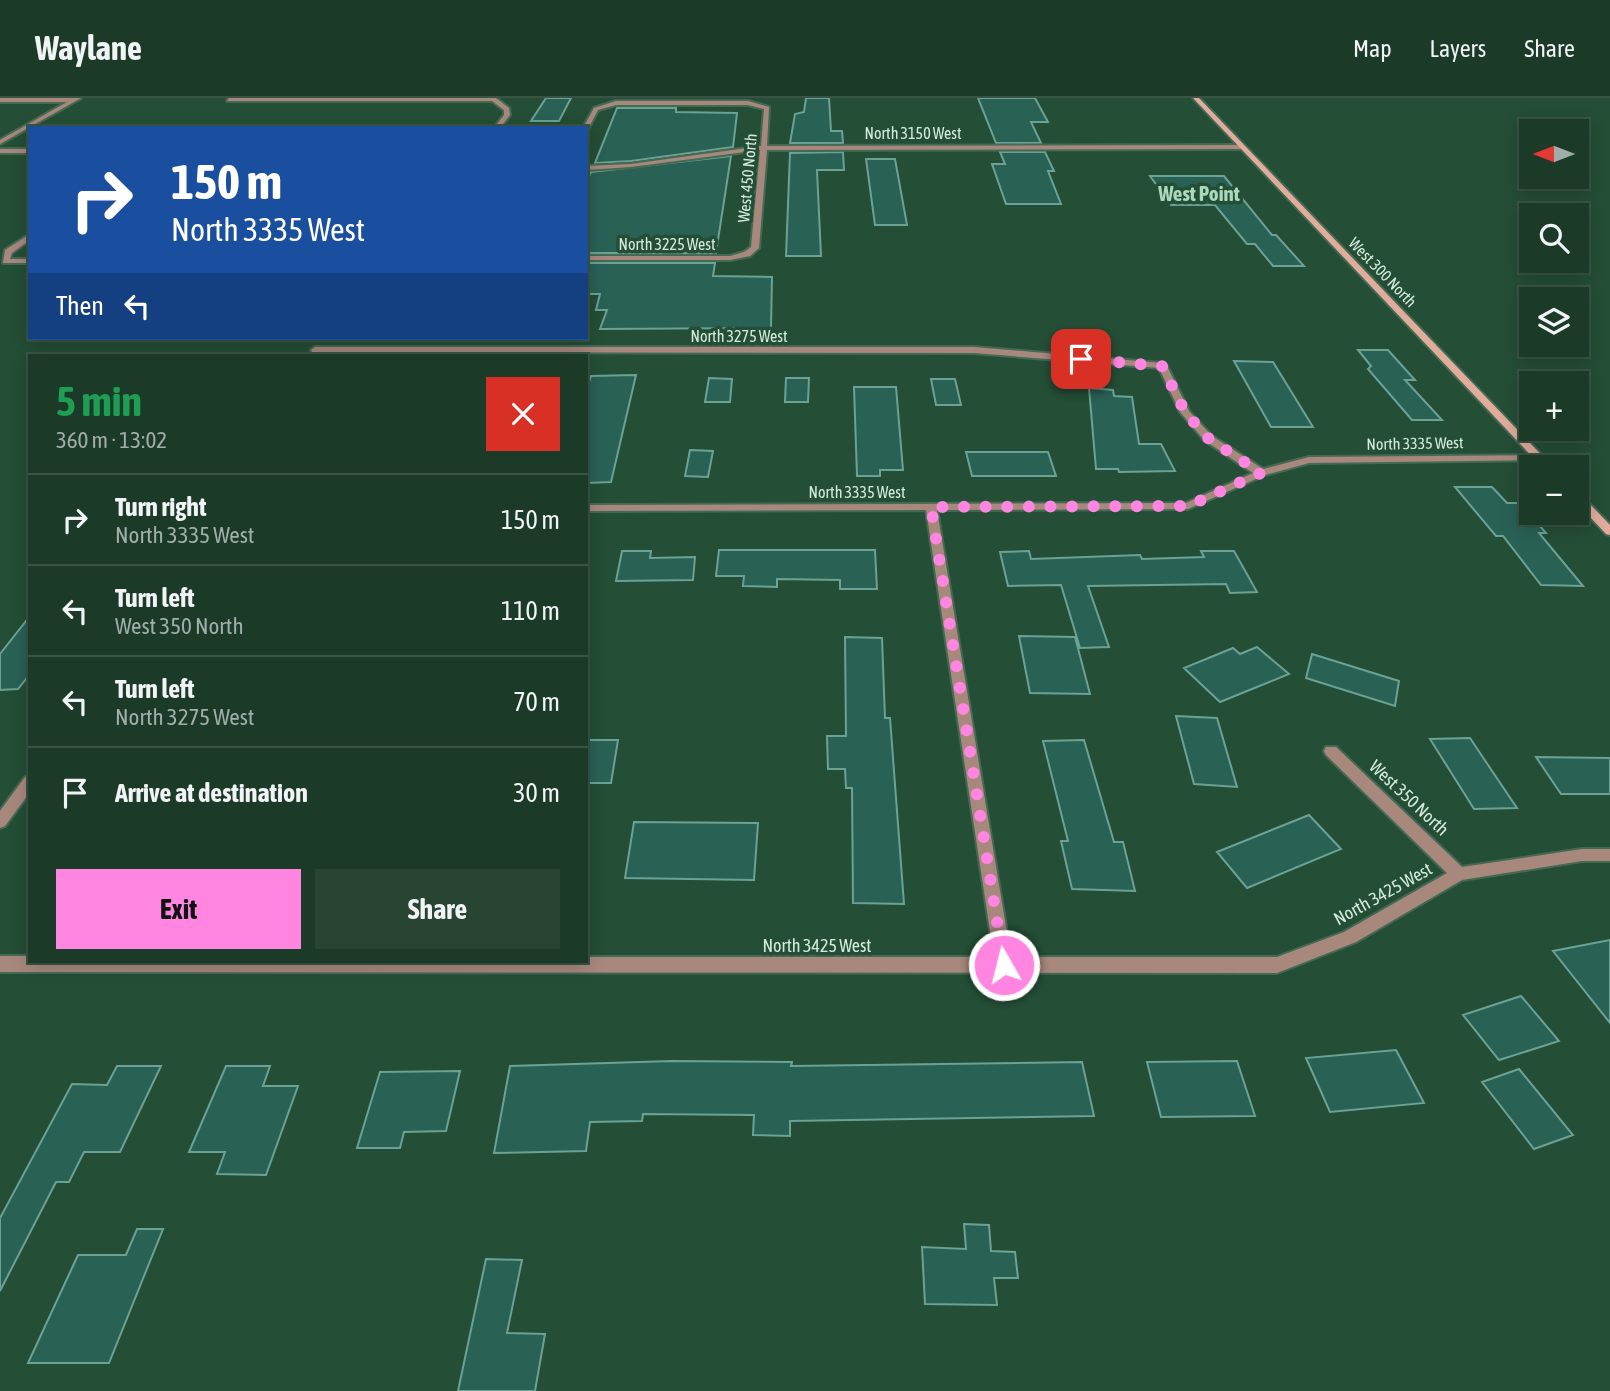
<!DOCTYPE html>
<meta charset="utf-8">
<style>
:root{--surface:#1b3a28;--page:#284534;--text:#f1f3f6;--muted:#a0ada8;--line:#395445;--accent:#fe86e1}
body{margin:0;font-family:"Asap Condensed",sans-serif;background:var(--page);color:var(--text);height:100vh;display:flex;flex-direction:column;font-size:26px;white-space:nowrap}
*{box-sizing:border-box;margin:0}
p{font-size:23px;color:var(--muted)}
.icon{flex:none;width:38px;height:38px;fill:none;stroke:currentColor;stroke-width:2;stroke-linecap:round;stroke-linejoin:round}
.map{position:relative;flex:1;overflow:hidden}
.sheet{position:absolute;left:28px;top:256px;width:560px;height:609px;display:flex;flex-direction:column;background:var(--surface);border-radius:0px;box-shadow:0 4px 18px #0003,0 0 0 2px var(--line)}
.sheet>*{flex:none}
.banner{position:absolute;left:28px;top:28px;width:560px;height:214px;border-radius:0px;box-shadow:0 4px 18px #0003,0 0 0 2px var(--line);background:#1a4fa0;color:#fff;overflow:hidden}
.needle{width:46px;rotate:270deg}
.controls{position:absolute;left:1519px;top:21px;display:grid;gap:14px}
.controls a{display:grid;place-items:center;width:70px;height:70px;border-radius:0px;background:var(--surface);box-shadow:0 4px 18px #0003,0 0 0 2px var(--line);font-size:35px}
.pin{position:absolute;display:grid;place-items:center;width:60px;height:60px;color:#fff;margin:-30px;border-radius:14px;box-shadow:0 4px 10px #0006}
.me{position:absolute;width:77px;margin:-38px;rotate:352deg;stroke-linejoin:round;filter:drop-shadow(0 0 5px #0008)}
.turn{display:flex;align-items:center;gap:24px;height:147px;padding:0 28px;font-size:32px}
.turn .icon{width:91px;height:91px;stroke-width:2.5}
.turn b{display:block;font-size:49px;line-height:60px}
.then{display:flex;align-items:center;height:66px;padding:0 28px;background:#0003;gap:14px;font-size:26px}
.round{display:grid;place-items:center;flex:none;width:74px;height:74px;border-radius:0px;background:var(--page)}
.headline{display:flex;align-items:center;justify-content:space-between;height:119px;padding:0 28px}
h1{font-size:42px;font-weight:700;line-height:52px;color:#1e9e55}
.cta{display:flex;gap:14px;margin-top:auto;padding:14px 28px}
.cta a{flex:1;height:80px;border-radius:0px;background:var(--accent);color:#111;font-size:28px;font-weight:700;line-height:80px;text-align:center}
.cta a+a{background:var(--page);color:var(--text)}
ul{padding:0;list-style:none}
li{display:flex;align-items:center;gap:21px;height:91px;padding:0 28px;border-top:2px solid var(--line)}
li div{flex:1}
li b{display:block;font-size:26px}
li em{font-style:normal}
header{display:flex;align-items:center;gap:42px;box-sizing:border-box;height:98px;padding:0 35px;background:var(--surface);border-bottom:2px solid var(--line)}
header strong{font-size:33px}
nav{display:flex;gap:38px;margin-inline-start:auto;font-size:24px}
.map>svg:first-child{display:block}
.building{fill:#296155;stroke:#6aa295;stroke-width:2}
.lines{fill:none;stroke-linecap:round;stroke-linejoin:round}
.street-casing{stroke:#446a54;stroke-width:4}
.secondary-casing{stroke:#446a54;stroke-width:4}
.street{fill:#a8877d;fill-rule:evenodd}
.secondary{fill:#e1ac9c;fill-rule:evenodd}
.route{stroke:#fe86e1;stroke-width:12;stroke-dasharray:0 21.6}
.labels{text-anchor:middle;stroke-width:7;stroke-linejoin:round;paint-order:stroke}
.far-street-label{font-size:16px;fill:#d5ecdd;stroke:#244e36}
.street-label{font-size:18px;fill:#d5ecdd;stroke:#244e36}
.far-district-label{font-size:21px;font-weight:bold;fill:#abd9bc;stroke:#244e36}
</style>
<header>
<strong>Waylane</strong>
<nav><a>Map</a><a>Layers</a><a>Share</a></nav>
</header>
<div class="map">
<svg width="1610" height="1293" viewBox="0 0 1610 1293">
<rect width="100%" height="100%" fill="#244e36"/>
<path class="building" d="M 546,0 L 571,0 L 559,23 L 531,23 Z
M 806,0 L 829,0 L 831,33 L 842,33 L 843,45 L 790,45 L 795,16 L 804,14 Z
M 978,0 L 1035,0 L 1048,24 L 1031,24 L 1041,45 L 996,45 Z
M 617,10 L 676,10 L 676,14 L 737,15 L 733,49 L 631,63 L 595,65 Z
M 843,54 L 844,72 L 817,72 L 821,158 L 786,158 L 790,55 Z
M 1000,54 L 1045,54 L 1054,73 L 1048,73 L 1061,106 L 1006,106 L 992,66 L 1005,66 Z
M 731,58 L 716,155 L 586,155 L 586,84 L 591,74 Z
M 866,61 L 895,61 L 907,127 L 875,127 Z
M 1150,78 L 1224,78 L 1272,137 L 1276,137 L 1304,168 L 1273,168 L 1255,146 L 1247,146 L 1215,107 L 1171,107 Z
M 586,165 L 715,165 L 713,178 L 772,179 L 771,230 L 600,231 L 607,212 L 596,212 L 600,196 L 586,196 Z
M 1358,252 L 1388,252 L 1415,282 L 1405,282 L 1442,322 L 1412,322 L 1368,271 L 1371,268 Z
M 1234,263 L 1273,264 L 1313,329 L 1271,329 Z
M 636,277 L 611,384 L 586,385 L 586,293 L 591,278 Z
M 709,280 L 732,281 L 730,304 L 705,304 Z
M 786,280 L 809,280 L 808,304 L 785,304 Z
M 931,281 L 955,281 L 961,307 L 936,307 Z
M 854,289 L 896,289 L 903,372 L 880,372 L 880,378 L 857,378 Z
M 1089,290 L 1113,292 L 1114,298 L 1132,299 L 1139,346 L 1161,346 L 1175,373 L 1119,374 L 1118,371 L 1096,371 Z
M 690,352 L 713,353 L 708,379 L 685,378 Z
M 966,354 L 1048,354 L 1056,378 L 972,378 Z
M 1455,389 L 1492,389 L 1507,405 L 1520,405 L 1546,435 L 1539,435 L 1583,488 L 1541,487 L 1503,438 L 1496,438 Z
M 719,452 L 875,452 L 877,491 L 840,491 L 840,482 L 777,481 L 777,489 L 743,488 L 744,478 L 716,478 Z
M 622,453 L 651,453 L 650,460 L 695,459 L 693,482 L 616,483 Z
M 1029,453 L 1031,461 L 1140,457 L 1142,461 L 1204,459 L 1201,453 L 1234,453 L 1257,494 L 1230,495 L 1226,486 L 1088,488 L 1109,549 L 1080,550 L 1061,487 L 1008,488 L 1000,454 Z
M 30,518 L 30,576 L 18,591 L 0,592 L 0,556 Z
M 1019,538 L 1075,539 L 1090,596 L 1030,595 Z
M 845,539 L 882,540 L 885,620 L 890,620 L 904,806 L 853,805 L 852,690 L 846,690 L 845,671 L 828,671 L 827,638 L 846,638 Z
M 1257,549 L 1289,576 L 1220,604 L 1184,570 L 1233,550 L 1240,556 Z
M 1312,556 L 1399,583 L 1395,608 L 1306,580 Z
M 1176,618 L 1217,620 L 1237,689 L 1194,686 Z
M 1470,640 L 1486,664 L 1517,710 L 1474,711 L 1430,641 Z
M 586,642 L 618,642 L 611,685 L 586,685 Z
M 1084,642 L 1114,744 L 1123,744 L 1135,793 L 1072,791 L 1061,743 L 1068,743 L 1043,643 Z
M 1536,659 L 1610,660 L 1610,696 L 1561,696 Z
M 1309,717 L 1341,751 L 1247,790 L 1217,754 Z
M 634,724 L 758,725 L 754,782 L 625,780 Z
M 1610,842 L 1610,925 L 1553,853 Z
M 1521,898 L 1559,943 L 1499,962 L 1463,917 Z
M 1396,952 L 1424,1005 L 1330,1014 L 1306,960 Z
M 672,963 L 792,964 L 791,968 L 1082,964 L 1094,1018 L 790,1023 L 790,1038 L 753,1037 L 754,1017 L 643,1016 L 642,1023 L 590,1024 L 586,1053 L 494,1055 L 510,968 Z
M 1237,963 L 1255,1018 L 1161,1019 L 1147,964 Z
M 117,968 L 161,968 L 120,1054 L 84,1054 L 69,1084 L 56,1084 L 0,1193 L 0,1120 L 72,986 L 107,987 Z
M 226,968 L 270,968 L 263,988 L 298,988 L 266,1077 L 217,1076 L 225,1054 L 189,1054 Z
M 1519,971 L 1573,1037 L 1534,1051 L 1482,984 Z
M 460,973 L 446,1033 L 404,1034 L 400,1050 L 357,1050 L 380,974 Z
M 964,1126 L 989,1127 L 991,1153 L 1015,1154 L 1018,1180 L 994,1180 L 997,1207 L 925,1206 L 922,1149 L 966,1151 Z
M 137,1131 L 163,1131 L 109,1265 L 28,1265 L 78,1157 L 126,1157 Z
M 486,1161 L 522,1162 L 507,1235 L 545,1236 L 535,1293 L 458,1293 Z"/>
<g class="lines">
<g class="street-casing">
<path id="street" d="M 0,0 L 81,0 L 0,46 L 0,42 L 67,4 L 0,4 Z
M 229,0 L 496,0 L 509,10 L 510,17 L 500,30 L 494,30 L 504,17 L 504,12 L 492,3 L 227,3 Z
M 616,3 L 748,3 L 769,9 L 767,48 L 1241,47 L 1244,49 L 1241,51 L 767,52 L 759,150 L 750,158 L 730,162 L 586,162 L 586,158 L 730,158 L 744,154 L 751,149 L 760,52 L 631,69 L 586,72 L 586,68 L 631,66 L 761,48 L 764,11 L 748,7 L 616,7 L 598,12 L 588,31 L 583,30 L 594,10 Z
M 0,51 L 30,51 L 30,55 L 0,55 Z
M 30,136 L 30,142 L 12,155 L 10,161 L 30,161 L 30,165 L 3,165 L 5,152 Z
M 315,249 L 974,249 L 1162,265 L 1167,268 L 1189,313 L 1212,338 L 1263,371 L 1309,359 L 1543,357 L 1543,361 L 1539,362 L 1309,365 L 1265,377 L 1188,411 L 937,412 L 1011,859 L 1277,859 L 1344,834 L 1447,775 L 1326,657 L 1324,653 L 1326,649 L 1336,649 L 1462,769 L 1582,751 L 1610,751 L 1610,763 L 1582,763 L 1462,782 L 1356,844 L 1277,875 L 0,874 L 0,858 L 30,858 L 30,863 L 586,863 L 586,859 L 994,859 L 926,412 L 586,413 L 586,407 L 1186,405 L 1253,375 L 1204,342 L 1180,314 L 1159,270 L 974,255 L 312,254 L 311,252 Z
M 30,677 L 30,694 L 5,728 L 0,730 L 0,713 L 25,679 Z"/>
</g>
<g class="secondary-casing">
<path id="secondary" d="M 1193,0 L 1199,0 L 1553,369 L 1542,369 Z
M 1577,396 L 1581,397 L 1610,427 L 1610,437 L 1606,436 L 1577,405 Z"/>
</g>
<use href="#street" class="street"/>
<use href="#secondary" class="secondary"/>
</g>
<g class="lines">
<path class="route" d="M 1004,867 L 931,409 L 1188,408 L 1261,375 L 1208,340 L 1185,314 L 1162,268 L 1081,261"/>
</g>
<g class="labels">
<g class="far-street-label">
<text x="913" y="41">North 3150 West</text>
<text transform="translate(747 80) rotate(-85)" y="6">West 450 North</text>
<text x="667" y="152">North 3225 West</text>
<text transform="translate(1383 174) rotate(46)" y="6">West 300 North</text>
<text x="739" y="244">North 3275 West</text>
<text transform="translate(1415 345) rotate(-1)" y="6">North 3335 West</text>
<text x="857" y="400">North 3335 West</text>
</g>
<g class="street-label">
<text transform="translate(1409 700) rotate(43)" y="6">West 350 North</text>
<text transform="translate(1383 796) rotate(-29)" y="6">North 3425 West</text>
<text x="817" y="854">North 3425 West</text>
</g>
<g class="far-district-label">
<text x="1199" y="103">West Point</text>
</g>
</g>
</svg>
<div class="controls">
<a><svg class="needle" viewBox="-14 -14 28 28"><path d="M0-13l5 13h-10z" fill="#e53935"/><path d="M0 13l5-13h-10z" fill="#a0ada8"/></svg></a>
<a><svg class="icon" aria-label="search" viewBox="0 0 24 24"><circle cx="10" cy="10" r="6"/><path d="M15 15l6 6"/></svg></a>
<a><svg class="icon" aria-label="layers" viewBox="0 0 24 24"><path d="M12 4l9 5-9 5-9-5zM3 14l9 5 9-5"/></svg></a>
<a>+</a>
<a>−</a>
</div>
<div class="pin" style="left:1081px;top:261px;background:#d93025"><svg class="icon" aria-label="arrive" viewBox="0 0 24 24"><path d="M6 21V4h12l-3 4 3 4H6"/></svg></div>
<svg class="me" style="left:1004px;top:867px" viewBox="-20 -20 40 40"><circle r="17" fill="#fe86e1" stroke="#fff" stroke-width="3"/><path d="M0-11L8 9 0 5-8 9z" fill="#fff"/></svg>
<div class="banner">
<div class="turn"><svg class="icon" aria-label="right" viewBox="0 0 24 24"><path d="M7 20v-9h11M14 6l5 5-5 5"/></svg><div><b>150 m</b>North 3335 West</div></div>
<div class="then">Then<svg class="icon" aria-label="left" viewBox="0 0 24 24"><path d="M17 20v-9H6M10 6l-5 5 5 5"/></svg></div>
</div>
<section class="sheet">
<div class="headline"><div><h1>5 min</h1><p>360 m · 13:02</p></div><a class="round" style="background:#d93025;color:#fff"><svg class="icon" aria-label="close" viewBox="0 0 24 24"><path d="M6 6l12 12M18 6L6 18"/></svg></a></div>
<ul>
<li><svg class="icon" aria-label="right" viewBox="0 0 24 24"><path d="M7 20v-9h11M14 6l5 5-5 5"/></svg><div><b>Turn right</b><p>North 3335 West</p></div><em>150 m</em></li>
<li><svg class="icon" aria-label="left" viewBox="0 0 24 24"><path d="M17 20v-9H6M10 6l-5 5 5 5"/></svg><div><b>Turn left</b><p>West 350 North</p></div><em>110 m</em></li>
<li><svg class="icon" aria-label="left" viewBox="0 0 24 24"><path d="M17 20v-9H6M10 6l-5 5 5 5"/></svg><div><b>Turn left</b><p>North 3275 West</p></div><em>70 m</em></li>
<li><svg class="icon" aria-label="arrive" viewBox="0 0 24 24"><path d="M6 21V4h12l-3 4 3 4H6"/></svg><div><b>Arrive at destination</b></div><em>30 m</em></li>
</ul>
<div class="cta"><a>Exit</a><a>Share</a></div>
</section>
</div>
